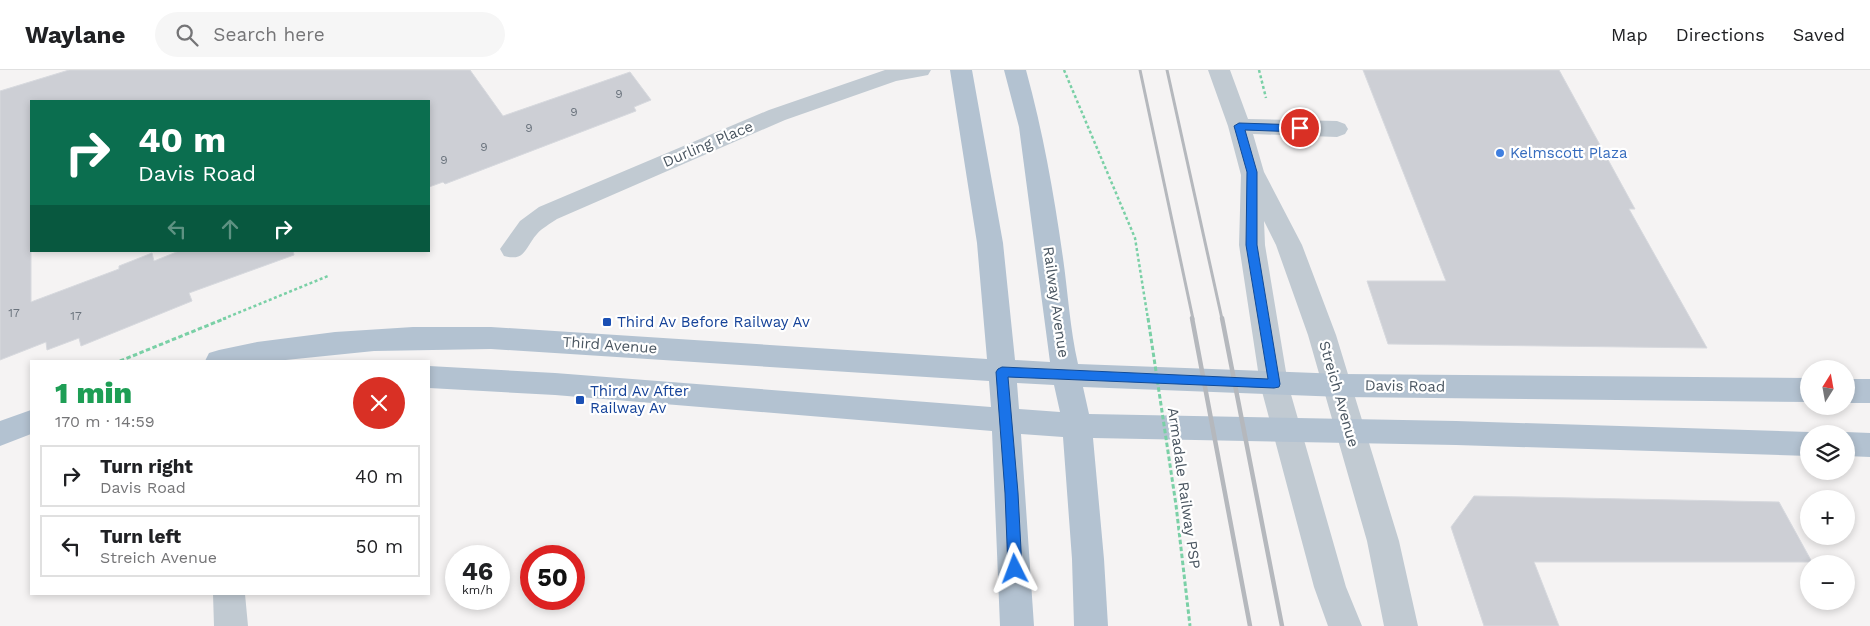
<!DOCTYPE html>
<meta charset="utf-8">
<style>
:root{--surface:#fff;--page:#f6f6f6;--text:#202124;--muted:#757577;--line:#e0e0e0}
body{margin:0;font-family:"Work Sans",sans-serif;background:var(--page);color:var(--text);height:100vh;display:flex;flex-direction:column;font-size:19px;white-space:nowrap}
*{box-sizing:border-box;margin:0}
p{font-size:16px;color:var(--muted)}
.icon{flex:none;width:28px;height:28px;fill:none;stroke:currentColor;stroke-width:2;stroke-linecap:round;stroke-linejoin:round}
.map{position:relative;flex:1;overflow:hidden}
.panel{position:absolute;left:30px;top:290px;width:400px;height:235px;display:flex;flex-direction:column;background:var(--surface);border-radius:0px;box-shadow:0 2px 8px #0003}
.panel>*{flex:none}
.banner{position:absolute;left:30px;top:30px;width:400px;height:152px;border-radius:0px;box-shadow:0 2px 8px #0003;background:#0b6e4f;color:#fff;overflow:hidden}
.needle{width:32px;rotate:11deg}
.controls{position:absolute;left:1800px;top:290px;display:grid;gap:10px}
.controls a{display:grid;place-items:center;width:55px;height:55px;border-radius:50%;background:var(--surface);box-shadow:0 2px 8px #0003;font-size:25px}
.speed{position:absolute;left:445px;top:475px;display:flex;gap:10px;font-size:25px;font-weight:700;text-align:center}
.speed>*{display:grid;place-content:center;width:65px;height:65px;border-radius:50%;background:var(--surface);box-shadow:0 2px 8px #0003;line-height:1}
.speed small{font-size:12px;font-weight:400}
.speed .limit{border:8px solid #d22;background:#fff;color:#111}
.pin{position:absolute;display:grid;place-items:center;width:42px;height:42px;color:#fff;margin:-21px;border:2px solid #fff;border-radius:50%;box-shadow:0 1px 5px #0007}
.me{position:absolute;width:55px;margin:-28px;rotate:357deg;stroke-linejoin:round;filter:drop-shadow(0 0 4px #0008)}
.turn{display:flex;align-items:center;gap:18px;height:105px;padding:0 25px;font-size:22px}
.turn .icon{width:65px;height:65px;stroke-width:2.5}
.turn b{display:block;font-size:35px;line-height:42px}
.lanes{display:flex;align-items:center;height:48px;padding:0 25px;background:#0003;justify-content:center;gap:25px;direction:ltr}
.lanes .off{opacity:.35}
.round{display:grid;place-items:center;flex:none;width:52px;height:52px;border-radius:26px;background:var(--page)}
.overview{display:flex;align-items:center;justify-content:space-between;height:85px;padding:0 25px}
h1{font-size:30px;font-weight:800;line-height:38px;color:#1e9e55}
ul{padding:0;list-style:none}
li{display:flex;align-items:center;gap:15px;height:62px;margin:0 10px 8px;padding:0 15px;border:2px solid var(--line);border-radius:0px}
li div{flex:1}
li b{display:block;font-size:19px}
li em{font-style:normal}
header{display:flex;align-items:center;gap:30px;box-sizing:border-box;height:70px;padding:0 25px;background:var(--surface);border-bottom:1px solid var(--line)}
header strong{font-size:24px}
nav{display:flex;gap:28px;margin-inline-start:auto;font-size:18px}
.search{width:350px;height:45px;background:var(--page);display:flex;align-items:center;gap:12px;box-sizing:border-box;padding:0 18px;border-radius:28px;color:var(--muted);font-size:19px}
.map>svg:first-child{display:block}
.building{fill:#cdcfd5;stroke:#d7d9de}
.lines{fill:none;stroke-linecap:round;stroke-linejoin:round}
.path-far1{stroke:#7ad0a6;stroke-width:2.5;stroke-dasharray:3 2.5;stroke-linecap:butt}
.path{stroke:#7ad0a6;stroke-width:3;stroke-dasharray:4.5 2.5;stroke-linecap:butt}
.minor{fill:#c1cad2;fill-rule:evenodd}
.major{fill:#b3c2d1;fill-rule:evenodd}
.rail-far1{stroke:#b5b8bd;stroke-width:3}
.rail{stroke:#b5b8bd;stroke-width:4.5}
.path-bridge-far1{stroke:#7ad0a6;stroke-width:2.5;stroke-dasharray:3 2.5;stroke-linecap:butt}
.path-bridge{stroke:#7ad0a6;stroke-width:3;stroke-dasharray:4.5 2.5;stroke-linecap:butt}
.route{fill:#1a73e8;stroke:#114b97}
.shop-dot{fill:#3f7fe0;stroke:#fff;stroke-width:2}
.transit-dot{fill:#1a4fb4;stroke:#fff;stroke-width:2}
.labels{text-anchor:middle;stroke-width:4.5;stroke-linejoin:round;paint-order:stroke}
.number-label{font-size:12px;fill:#6b747e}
.street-label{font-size:15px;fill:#4a5661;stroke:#fff}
.shop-label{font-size:15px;fill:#366cbe;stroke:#fff;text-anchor:start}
.transit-label{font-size:15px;fill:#164399;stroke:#fff;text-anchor:start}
</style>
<header>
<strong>Waylane</strong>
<div class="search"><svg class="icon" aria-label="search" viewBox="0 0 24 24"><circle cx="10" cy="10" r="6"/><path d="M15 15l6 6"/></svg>Search here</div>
<nav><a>Map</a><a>Directions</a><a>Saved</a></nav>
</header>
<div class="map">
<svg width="1870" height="556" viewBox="0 0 1870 556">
<rect width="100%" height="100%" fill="#f5f3f3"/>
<path class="building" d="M 69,0 L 470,0 L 503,46 L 630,2 L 651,30 L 634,37 L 636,41 L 445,114 L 443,112 L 429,117 L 429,31 L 31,31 L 31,232 L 119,199 L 119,196 L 152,183 L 154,191 L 179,181 L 293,181 L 294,185 L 189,223 L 192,231 L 81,276 L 79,268 L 47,280 L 46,272 L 0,290 L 0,21 Z
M 1363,0 L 1559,0 L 1635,139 L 1629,139 L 1707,278 L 1388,274 L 1367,211 L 1446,211 Z
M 1474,426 L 1779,432 L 1812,492 L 1534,492 L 1559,556 L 1484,556 L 1451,457 Z"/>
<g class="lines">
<path class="path-far1" d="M 1064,0 L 1135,168 L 1147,243
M 1259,0 L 1266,28
M 223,249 L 328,206"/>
<path class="path" d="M 120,291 L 226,248
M 1176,435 L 1190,556"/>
<path class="minor" d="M 885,0 L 931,0 L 928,5 L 896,11 L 785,50 L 557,149 C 550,154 542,158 537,164 C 525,177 526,192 504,186 L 500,179 L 520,151 L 539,137 L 769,40 Z
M 1208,0 L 1230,0 L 1248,49 L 1337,51 L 1345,54 L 1348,59 L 1345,64 L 1337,67 L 1253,64 L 1264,102 L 1302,175 L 1336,265 L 1399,471 L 1418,556 L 1384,556 L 1367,471 L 1308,265 L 1276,175 L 1264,151 L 1265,175 L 1288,314 L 1346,517 L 1362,556 L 1328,556 L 1314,517 L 1260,314 L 1239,175 L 1241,105 L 1228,56 Z
M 213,524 L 245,524 L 248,556 L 214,556 Z"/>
<path class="major" d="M 950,0 L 972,0 L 1003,173 L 1015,290 L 1050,292 L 1019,57 L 1004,0 L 1026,0 C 1043,62 1054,124 1063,188 C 1068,223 1070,259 1078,294 L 1342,304 L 1809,308 L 1809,332 L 1342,327 L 1083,317 L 1089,344 L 1456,351 L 1809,362 L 1815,364 L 1809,364 L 1809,386 L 1456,375 L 1093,368 L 1104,489 L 1108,556 L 1074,556 L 1072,489 L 1063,367 L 1021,364 L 1034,556 L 1000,556 L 992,361 L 555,325 L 429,318 L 429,296 L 555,303 L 991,337 L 989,311 L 491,279 L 374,281 L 276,291 L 205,291 L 209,283 L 219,280 L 257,272 L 335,262 L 413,257 L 491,257 L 987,289 L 977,173 ZM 1017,313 L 1054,315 L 1060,342 L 1019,339 Z
M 1846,309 L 1870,309 L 1870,333 L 1846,333 Z
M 31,340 L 31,364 L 0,376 L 0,351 Z
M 1846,362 L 1870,363 L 1870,387 L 1846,386 L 1846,364 L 1840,364 Z"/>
<path class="rail-far1" d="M 1140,0 L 1193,249
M 1167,0 L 1222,249"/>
<path class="rail" d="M 1192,248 L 1250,556
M 1222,248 L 1282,556"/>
<path class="path-bridge-far1" d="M 1147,243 L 1148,249"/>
<path class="path-bridge" d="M 1148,248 L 1176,435"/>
</g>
<path class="route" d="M 1239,53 L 1300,55 L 1305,58 L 1300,62 L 1245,60 L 1257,102 L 1257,175 L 1280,314 L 1279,317 L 1274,318 L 1008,307 L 1018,423 L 1022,499 L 1020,503 L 1015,505 L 1010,503 L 1008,499 L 1005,423 L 996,302 L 998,299 L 1002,297 L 1268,309 L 1246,175 L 1247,102 L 1234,56 Z"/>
<circle class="shop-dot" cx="1500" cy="83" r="5"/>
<g class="transit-dot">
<rect x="602" y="247" width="10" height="10" rx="2.5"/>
<rect x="575" y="325" width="10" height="10" rx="2.5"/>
</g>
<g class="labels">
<g class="number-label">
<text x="619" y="28">9</text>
<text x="574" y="46">9</text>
<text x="529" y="62">9</text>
<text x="484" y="81">9</text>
<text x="444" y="94">9</text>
<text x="14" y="247">17</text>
<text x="76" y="250">17</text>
</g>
<g class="street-label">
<text transform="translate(708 74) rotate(-23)" y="5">Durling Place</text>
<text transform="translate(1056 232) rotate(82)" y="5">Railway Avenue</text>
<text transform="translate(610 275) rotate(4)" y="5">Third Avenue</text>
<text transform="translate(1405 316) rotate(1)" y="5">Davis Road</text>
<text transform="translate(1339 324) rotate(74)" y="5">Streich Avenue</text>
<text transform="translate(1184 418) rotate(82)" y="5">Armadale Railway PSP</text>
</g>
<g class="shop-label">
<text x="1510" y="88">Kelmscott Plaza</text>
</g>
<g class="transit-label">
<text x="617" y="257">Third Av Before Railway Av</text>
<text x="590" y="326">Third Av After<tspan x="590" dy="17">Railway Av</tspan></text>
</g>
</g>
</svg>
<div class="controls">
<a><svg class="needle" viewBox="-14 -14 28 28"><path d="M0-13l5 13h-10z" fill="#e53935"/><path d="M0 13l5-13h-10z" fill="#757577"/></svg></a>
<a><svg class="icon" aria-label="layers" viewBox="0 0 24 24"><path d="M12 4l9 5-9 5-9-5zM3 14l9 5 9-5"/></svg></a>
<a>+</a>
<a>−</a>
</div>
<div class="speed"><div>46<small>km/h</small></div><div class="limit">50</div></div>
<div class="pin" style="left:1300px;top:58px;background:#d93025"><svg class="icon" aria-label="arrive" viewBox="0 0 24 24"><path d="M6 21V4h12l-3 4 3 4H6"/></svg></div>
<svg class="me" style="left:1015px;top:499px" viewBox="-20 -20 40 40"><path d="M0-17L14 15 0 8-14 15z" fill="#1a73e8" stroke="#fff" stroke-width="4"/></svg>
<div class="banner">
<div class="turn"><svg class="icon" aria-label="right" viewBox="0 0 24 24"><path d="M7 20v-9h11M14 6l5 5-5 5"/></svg><div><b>40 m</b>Davis Road</div></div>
<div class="lanes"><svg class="icon off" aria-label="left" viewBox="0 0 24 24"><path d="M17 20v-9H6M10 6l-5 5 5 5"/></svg><svg class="icon off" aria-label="ahead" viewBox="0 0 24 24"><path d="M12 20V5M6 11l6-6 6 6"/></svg><svg class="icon" aria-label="right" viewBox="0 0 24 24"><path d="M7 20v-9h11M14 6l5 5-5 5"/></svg></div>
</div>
<section class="panel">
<div class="overview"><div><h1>1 min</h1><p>170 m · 14:59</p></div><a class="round" style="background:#d93025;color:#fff"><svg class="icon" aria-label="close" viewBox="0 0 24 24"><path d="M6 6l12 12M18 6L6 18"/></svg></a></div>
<ul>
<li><svg class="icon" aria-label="right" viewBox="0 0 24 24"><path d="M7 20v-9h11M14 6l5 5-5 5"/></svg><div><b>Turn right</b><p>Davis Road</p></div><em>40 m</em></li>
<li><svg class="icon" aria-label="left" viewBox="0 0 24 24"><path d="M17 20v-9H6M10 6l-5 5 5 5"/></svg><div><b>Turn left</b><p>Streich Avenue</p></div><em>50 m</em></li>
</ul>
</section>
</div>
